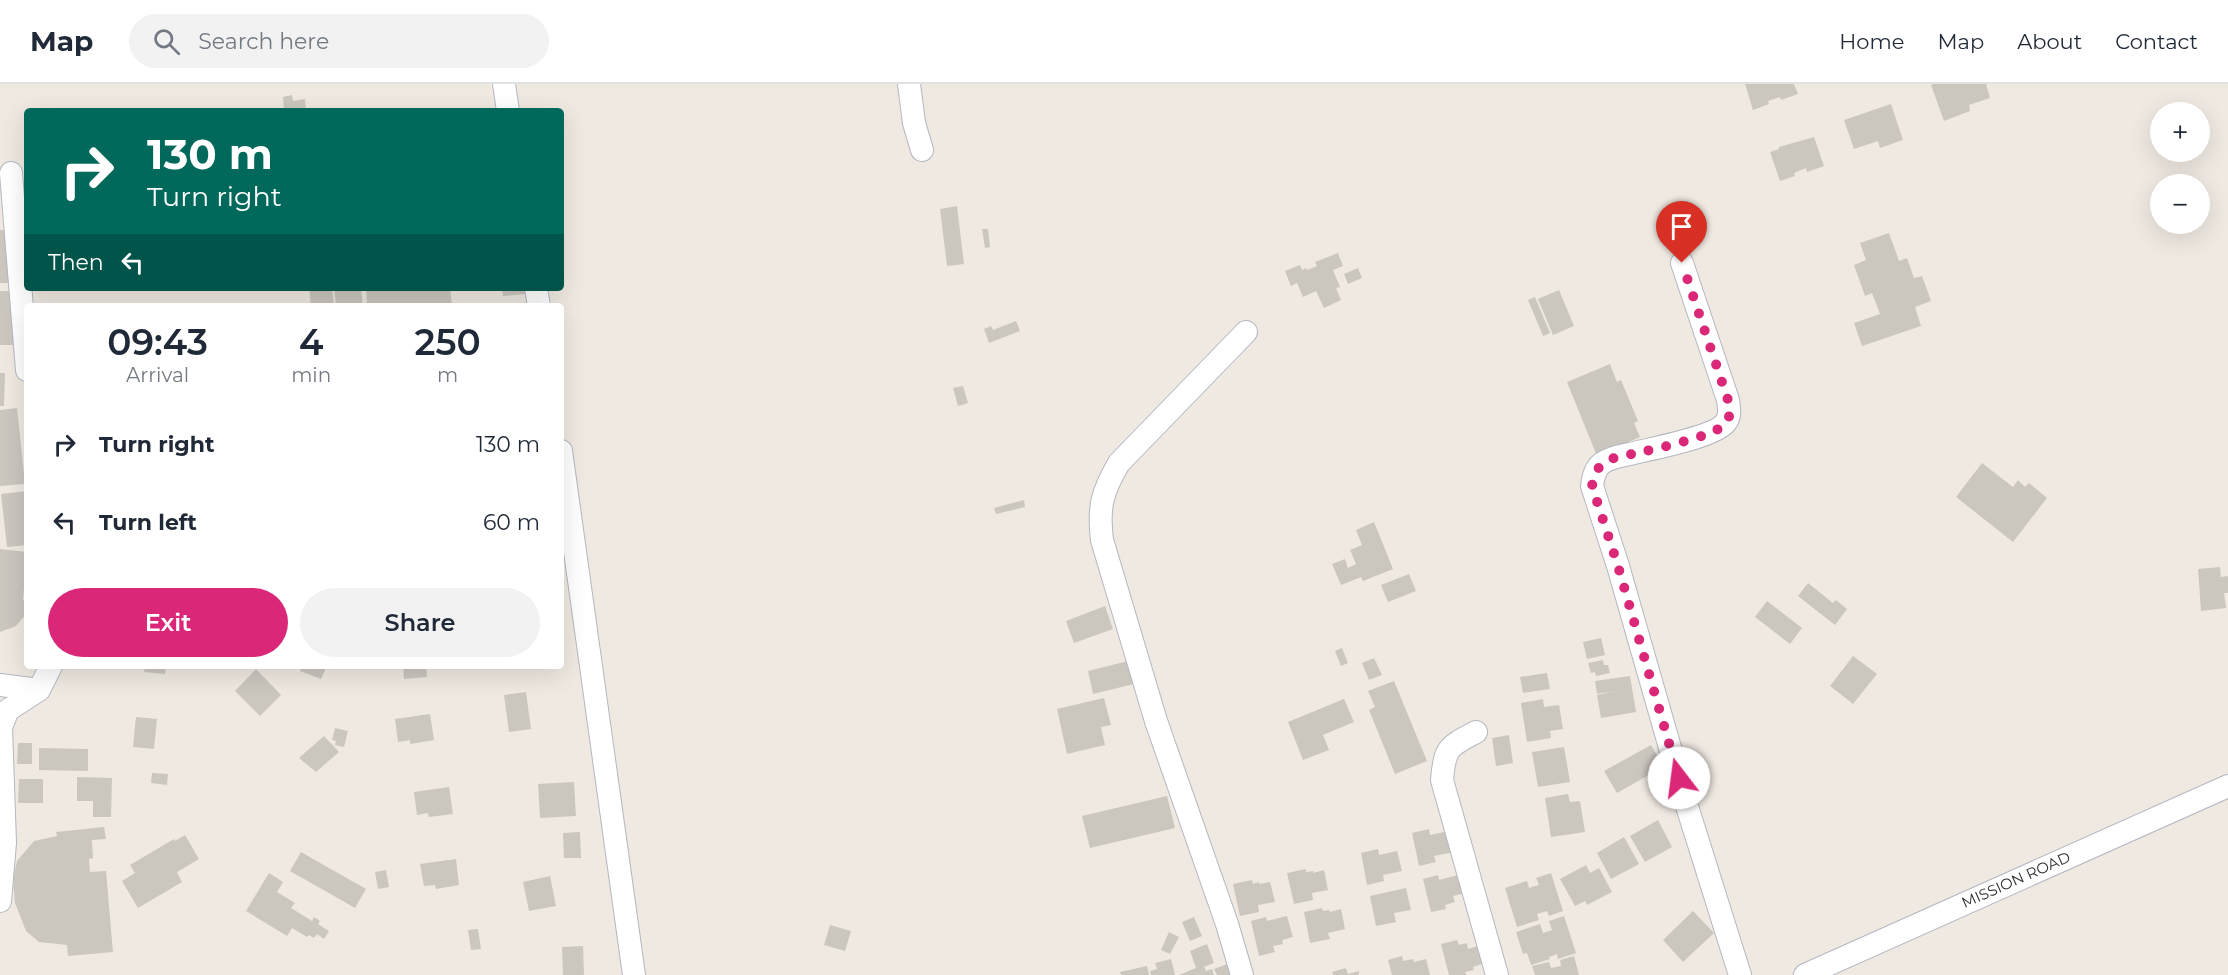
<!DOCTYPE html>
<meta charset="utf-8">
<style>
:root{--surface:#fff;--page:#f2f2f3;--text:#1f2937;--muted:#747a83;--line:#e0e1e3;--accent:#db2777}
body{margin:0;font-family:Montserrat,sans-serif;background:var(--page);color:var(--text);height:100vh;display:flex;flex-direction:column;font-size:22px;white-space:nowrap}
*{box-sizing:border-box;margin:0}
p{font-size:20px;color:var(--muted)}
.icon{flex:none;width:33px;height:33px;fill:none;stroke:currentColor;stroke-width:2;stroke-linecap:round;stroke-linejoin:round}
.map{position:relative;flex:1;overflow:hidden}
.side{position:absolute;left:24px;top:219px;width:540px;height:366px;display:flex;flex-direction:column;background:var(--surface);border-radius:6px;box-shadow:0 6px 24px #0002}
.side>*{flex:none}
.guide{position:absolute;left:24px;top:24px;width:540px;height:183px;border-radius:6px;box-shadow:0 6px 24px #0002;background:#00695c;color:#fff;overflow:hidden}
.tools{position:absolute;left:2150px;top:18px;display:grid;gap:12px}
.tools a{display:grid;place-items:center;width:60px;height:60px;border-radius:50%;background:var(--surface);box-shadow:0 6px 24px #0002;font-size:30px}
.pin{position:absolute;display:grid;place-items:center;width:51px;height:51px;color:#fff;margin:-62px -26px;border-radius:50% 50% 50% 0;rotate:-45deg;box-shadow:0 0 6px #0007}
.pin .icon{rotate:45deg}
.me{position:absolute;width:66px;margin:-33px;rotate:345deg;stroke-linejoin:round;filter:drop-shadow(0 0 4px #0008)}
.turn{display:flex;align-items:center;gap:21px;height:126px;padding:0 24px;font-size:27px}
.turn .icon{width:78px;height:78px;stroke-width:2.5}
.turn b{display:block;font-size:42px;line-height:51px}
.then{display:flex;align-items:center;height:57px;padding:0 24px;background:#0003;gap:12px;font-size:22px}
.eta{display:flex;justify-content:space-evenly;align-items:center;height:102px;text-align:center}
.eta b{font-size:36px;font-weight:600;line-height:42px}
.button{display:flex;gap:12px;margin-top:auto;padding:12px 24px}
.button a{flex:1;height:69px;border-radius:36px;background:var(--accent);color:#fff;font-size:24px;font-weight:600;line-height:69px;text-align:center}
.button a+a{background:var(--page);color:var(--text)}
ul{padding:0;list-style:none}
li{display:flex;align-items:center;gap:18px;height:78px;padding:0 24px}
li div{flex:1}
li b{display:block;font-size:22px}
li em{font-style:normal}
header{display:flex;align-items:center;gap:36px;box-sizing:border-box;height:84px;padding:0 30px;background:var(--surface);border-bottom:2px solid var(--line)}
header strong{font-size:28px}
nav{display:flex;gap:33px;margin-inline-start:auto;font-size:21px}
.search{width:420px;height:54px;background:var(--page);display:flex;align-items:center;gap:15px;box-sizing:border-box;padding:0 21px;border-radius:33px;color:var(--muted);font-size:22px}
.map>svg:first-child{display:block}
.building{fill:#cbc7bf}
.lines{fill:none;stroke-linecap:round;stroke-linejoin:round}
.minor-casing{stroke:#b4b7c1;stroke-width:24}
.minor{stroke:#fff;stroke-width:22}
.route{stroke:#db2777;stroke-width:10;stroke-dasharray:0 18}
.labels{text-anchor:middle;stroke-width:4.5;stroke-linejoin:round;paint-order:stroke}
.street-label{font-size:15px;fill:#2e2e2e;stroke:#fff}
</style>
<header>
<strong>Map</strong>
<div class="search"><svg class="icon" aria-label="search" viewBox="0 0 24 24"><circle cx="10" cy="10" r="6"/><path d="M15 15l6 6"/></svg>Search here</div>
<nav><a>Home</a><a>Map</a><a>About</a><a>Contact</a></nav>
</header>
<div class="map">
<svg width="2228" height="891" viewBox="0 0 2228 891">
<rect width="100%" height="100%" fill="#efe9e1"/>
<path class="building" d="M 1745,0 L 1794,0 L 1798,10 L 1781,16 L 1780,13 L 1768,17 L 1769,20 L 1753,26 Z
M 1934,0 L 1986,0 L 1990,14 L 1969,21 L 1970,27 L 1944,37 L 1931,1 Z
M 292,11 L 293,17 L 305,15 L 306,27 L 284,27 L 283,13 Z
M 1891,20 L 1903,56 L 1880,64 L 1878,57 L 1854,65 L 1844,36 Z
M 1814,53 L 1824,82 L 1807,88 L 1806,84 L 1794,89 L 1795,92 L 1780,97 L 1770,68 L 1779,65 L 1779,63 Z
M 957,122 L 964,180 L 947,182 L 940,125 Z
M 982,145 L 988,145 L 990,163 L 985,164 Z
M 0,146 L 15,146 L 14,199 L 0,199 Z
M 1889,149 L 1899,177 L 1907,174 L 1914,194 L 1922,192 L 1931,217 L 1915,223 L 1921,242 L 1862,262 L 1854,239 L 1880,230 L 1872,209 L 1865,212 L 1854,181 L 1866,176 L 1860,159 Z
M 1338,169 L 1343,182 L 1333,186 L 1340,203 L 1336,204 L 1341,216 L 1324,224 L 1316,207 L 1303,213 L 1297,199 L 1291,202 L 1285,187 L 1300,181 L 1302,186 L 1306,184 L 1307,186 L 1317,182 L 1315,178 Z
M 1358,184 L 1362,194 L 1348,200 L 1344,190 Z
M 309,204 L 332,204 L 334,222 L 311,222 Z
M 334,204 L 361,204 L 363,222 L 336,222 Z
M 366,204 L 450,204 L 452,222 L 367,222 Z
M 502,204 L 526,204 L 526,210 L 503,212 Z
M 1559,206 L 1574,242 L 1553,251 L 1538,215 Z
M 0,207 L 18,207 L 17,261 L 0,261 Z
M 1535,213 L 1550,249 L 1543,252 L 1528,216 Z
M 1016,237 L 1020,247 L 989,259 L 984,245 L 991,242 L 993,246 Z
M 1610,280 L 1617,298 L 1621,296 L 1638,337 L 1634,339 L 1640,353 L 1597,372 L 1567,298 Z
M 0,289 L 5,289 L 4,322 L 0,322 Z
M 963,302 L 968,319 L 958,322 L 953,304 Z
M 17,324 L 25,400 L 0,402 L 0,326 Z
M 1982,379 L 2013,403 L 2018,396 L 2025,403 L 2029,399 L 2047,414 L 2013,458 L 1956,413 Z
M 27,407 L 27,461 L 7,463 L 1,410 Z
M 1024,416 L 1025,423 L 996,430 L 994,424 Z
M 1374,438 L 1393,485 L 1363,497 L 1361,493 L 1341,501 L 1332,480 L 1345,475 L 1348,484 L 1356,480 L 1350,466 L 1362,461 L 1356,446 Z
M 0,465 L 27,468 L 23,516 L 27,517 L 27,529 L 16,542 L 0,548 Z
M 2220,483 L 2221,493 L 2228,492 L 2228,509 L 2224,509 L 2226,524 L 2201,527 L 2198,485 Z
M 1409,490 L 1416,507 L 1388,518 L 1381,501 Z
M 1808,499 L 1833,519 L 1836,516 L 1847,525 L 1835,541 L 1798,512 Z
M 1767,517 L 1802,544 L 1790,560 L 1755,533 Z
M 1105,522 L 1113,545 L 1074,559 L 1066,537 Z
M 1601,554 L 1605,571 L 1587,575 L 1583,558 Z
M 1342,564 L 1348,579 L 1341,582 L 1335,567 Z
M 1853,572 L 1877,590 L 1853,620 L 1830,602 Z
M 1374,574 L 1382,591 L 1369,596 L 1362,579 Z
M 1603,576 L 1604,581 L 1608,581 L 1610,589 L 1596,592 L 1595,588 L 1591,589 L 1588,579 Z
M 1128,577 L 1134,600 L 1093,610 L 1088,587 Z
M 145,582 L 166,582 L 165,590 L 144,588 Z
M 302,582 L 327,582 L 321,595 L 300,587 Z
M 403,582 L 426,582 L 427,593 L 404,595 Z
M 256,585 L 281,611 L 260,632 L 235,607 Z
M 1547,589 L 1550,605 L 1523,609 L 1520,593 Z
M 1630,592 L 1636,628 L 1601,634 L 1597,611 L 1615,607 L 1597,610 L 1595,597 Z
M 1394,597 L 1427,677 L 1395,690 L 1369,626 L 1375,623 L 1368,607 Z
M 526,608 L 531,645 L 509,648 L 504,611 Z
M 1104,614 L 1111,641 L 1101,643 L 1105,661 L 1067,670 L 1057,625 Z
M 1344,615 L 1354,638 L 1323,651 L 1329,666 L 1303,676 L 1288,638 Z
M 1543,615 L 1544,623 L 1559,621 L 1563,645 L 1550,647 L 1551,654 L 1527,658 L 1521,619 Z
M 430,630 L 434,656 L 410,660 L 410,656 L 398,658 L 395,635 Z
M 136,633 L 157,635 L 154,665 L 133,663 Z
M 335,644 L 348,647 L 344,663 L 335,661 L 336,657 L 332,656 Z
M 1509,651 L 1513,679 L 1496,682 L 1492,654 Z
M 324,652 L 339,668 L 316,688 L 299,674 Z
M 18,659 L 32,659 L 32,680 L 17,680 Z
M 1651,661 L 1660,677 L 1650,682 L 1654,688 L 1617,709 L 1604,687 Z
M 1564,663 L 1570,698 L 1538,703 L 1532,668 Z
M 39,664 L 88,665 L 88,687 L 39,686 Z
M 152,689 L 168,690 L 167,701 L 151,699 Z
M 77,693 L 112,694 L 111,733 L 93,733 L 93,717 L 77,717 Z
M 19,695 L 43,695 L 43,719 L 18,719 Z
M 574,698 L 576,732 L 540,734 L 538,700 Z
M 449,703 L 453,730 L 429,733 L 428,729 L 417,731 L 414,708 Z
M 1568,710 L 1570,718 L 1580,717 L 1585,748 L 1551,753 L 1545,714 Z
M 1167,712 L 1175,744 L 1090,764 L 1082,732 Z
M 1658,736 L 1672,763 L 1645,778 L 1630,752 Z
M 104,743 L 106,755 L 92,756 L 93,774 L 89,775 L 90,788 L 106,787 L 113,868 L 68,872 L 67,861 L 39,858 L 26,847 L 15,819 L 13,795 L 17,777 L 34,757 L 57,752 L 56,748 Z
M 1429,745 L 1430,751 L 1449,747 L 1454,768 L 1434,772 L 1436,778 L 1419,782 L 1412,749 Z
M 580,748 L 581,774 L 564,774 L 563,749 Z
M 185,751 L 199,775 L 177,788 L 182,798 L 138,824 L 122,797 L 135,789 L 130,781 L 174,755 L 175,757 Z
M 1624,753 L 1639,780 L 1611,795 L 1597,769 Z
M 1378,765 L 1379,771 L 1397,767 L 1402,787 L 1383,791 L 1384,797 L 1367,801 L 1361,769 Z
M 301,768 L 366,805 L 355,824 L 290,787 Z
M 456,775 L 459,801 L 436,805 L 435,801 L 424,802 L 420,780 Z
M 1586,781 L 1590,789 L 1599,784 L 1612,808 L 1587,821 L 1585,817 L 1575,822 L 1560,795 Z
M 1306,785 L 1306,788 L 1313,787 L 1313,789 L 1324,786 L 1328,806 L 1312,809 L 1313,816 L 1294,820 L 1287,789 Z
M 386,786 L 389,803 L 378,805 L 375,788 Z
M 269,789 L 283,798 L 277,808 L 295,819 L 291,824 L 312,837 L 314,833 L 320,837 L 318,840 L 329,847 L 324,855 L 317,850 L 314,854 L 309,851 L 307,853 L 292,844 L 287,852 L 246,827 Z
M 1551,789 L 1563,827 L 1549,832 L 1547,827 L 1537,830 L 1539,836 L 1517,843 L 1505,804 L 1527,797 L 1529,804 L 1539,801 L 1536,794 Z
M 1461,790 L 1466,809 L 1453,812 L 1455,818 L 1445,821 L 1446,825 L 1431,828 L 1423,795 L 1438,791 L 1439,796 Z
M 550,792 L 556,822 L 529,827 L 523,798 Z
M 1252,796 L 1253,800 L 1259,798 L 1259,800 L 1270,798 L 1275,818 L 1258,821 L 1259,828 L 1240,832 L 1233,800 Z
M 1406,804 L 1411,826 L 1394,829 L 1396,838 L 1376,842 L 1370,812 Z
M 1322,824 L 1323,827 L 1329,826 L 1330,828 L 1341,825 L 1345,845 L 1328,849 L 1330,855 L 1310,859 L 1304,828 Z
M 1693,827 L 1714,849 L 1683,878 L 1663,856 Z
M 1287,832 L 1293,853 L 1282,856 L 1283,860 L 1273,862 L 1275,868 L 1259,872 L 1251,837 L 1266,833 L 1267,837 Z
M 1564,832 L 1576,869 L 1558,875 L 1557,870 L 1549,873 L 1550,875 L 1531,881 L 1527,869 L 1523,870 L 1516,848 L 1540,840 L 1543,849 L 1552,846 L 1549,837 Z
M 1194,833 L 1202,852 L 1190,857 L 1182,838 Z
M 830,841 L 851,847 L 845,867 L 824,861 Z
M 478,845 L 481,865 L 471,866 L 468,846 Z
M 1169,848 L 1179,853 L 1170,870 L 1161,866 Z
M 1457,856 L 1459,861 L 1467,859 L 1468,865 L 1481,861 L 1485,879 L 1473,883 L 1474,886 L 1465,888 L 1466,891 L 1449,891 L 1441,860 Z
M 1207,860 L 1214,879 L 1204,883 L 1206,887 L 1212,885 L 1214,891 L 1179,891 L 1196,884 L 1190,867 Z
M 583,862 L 584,891 L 563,891 L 562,863 Z
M 1402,872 L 1403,877 L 1413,875 L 1414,878 L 1426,875 L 1430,891 L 1392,891 L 1388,876 Z
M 1574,872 L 1579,891 L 1535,891 L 1532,882 L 1549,878 L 1551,884 L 1561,882 L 1560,876 Z
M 1171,875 L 1175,891 L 1151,891 L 1150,887 L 1157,885 L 1155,879 Z
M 1227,880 L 1231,891 L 1217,891 L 1214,885 Z
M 1147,882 L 1149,891 L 1121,891 L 1120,888 Z
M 1346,884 L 1348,890 L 1359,887 L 1359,891 L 1333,891 L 1332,888 Z"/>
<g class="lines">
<g class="minor-casing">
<path id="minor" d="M 504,0 L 508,27
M 909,0 L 914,39 L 922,66
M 11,89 L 27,286
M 1682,179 L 1728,316 C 1729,324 1731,331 1726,338 C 1716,353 1649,365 1630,370 C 1621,372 1607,374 1600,381 C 1594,387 1593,395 1592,402 L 1618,482 L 1685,716 L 1740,891
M 536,204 L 539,222
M 561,367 L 634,891
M 0,601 L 39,606
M 1476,648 C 1448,663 1445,663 1442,696 L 1497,891
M 0,817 L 5,759 L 1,643 L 8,626 L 39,606 L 51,582
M 1242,891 L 1227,840 L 1156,637 L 1102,456 C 1098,423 1102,408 1119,379 L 1246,248
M 1805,891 L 2228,702"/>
</g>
<use href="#minor" class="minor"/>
</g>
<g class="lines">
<path class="route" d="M 1679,694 L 1618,482 L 1592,402 C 1595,386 1599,380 1614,374 C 1635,369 1715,354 1726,339 C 1731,332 1730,324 1728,316 L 1682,179"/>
</g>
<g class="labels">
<g class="street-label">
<text transform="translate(2016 796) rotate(-24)" y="5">MISSION ROAD</text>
</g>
</g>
</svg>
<div class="tools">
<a>+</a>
<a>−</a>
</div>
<div class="pin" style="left:1682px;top:179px;background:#d93025"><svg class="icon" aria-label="arrive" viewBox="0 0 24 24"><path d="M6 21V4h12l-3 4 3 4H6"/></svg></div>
<svg class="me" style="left:1679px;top:694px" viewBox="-20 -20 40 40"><circle r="19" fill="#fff"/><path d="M0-13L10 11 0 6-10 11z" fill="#db2777"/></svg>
<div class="guide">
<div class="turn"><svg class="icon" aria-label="right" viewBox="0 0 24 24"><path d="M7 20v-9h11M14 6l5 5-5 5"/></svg><div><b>130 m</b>Turn right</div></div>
<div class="then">Then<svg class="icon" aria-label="left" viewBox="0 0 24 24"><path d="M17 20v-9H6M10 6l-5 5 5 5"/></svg></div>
</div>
<section class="side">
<div class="eta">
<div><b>09:43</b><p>Arrival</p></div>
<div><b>4</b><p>min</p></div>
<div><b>250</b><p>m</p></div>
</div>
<ul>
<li><svg class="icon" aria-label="right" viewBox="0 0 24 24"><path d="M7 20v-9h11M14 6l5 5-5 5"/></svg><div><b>Turn right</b></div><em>130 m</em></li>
<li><svg class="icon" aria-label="left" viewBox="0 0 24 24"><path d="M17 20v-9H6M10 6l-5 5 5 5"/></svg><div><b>Turn left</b></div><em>60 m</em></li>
</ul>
<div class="button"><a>Exit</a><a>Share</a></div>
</section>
</div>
